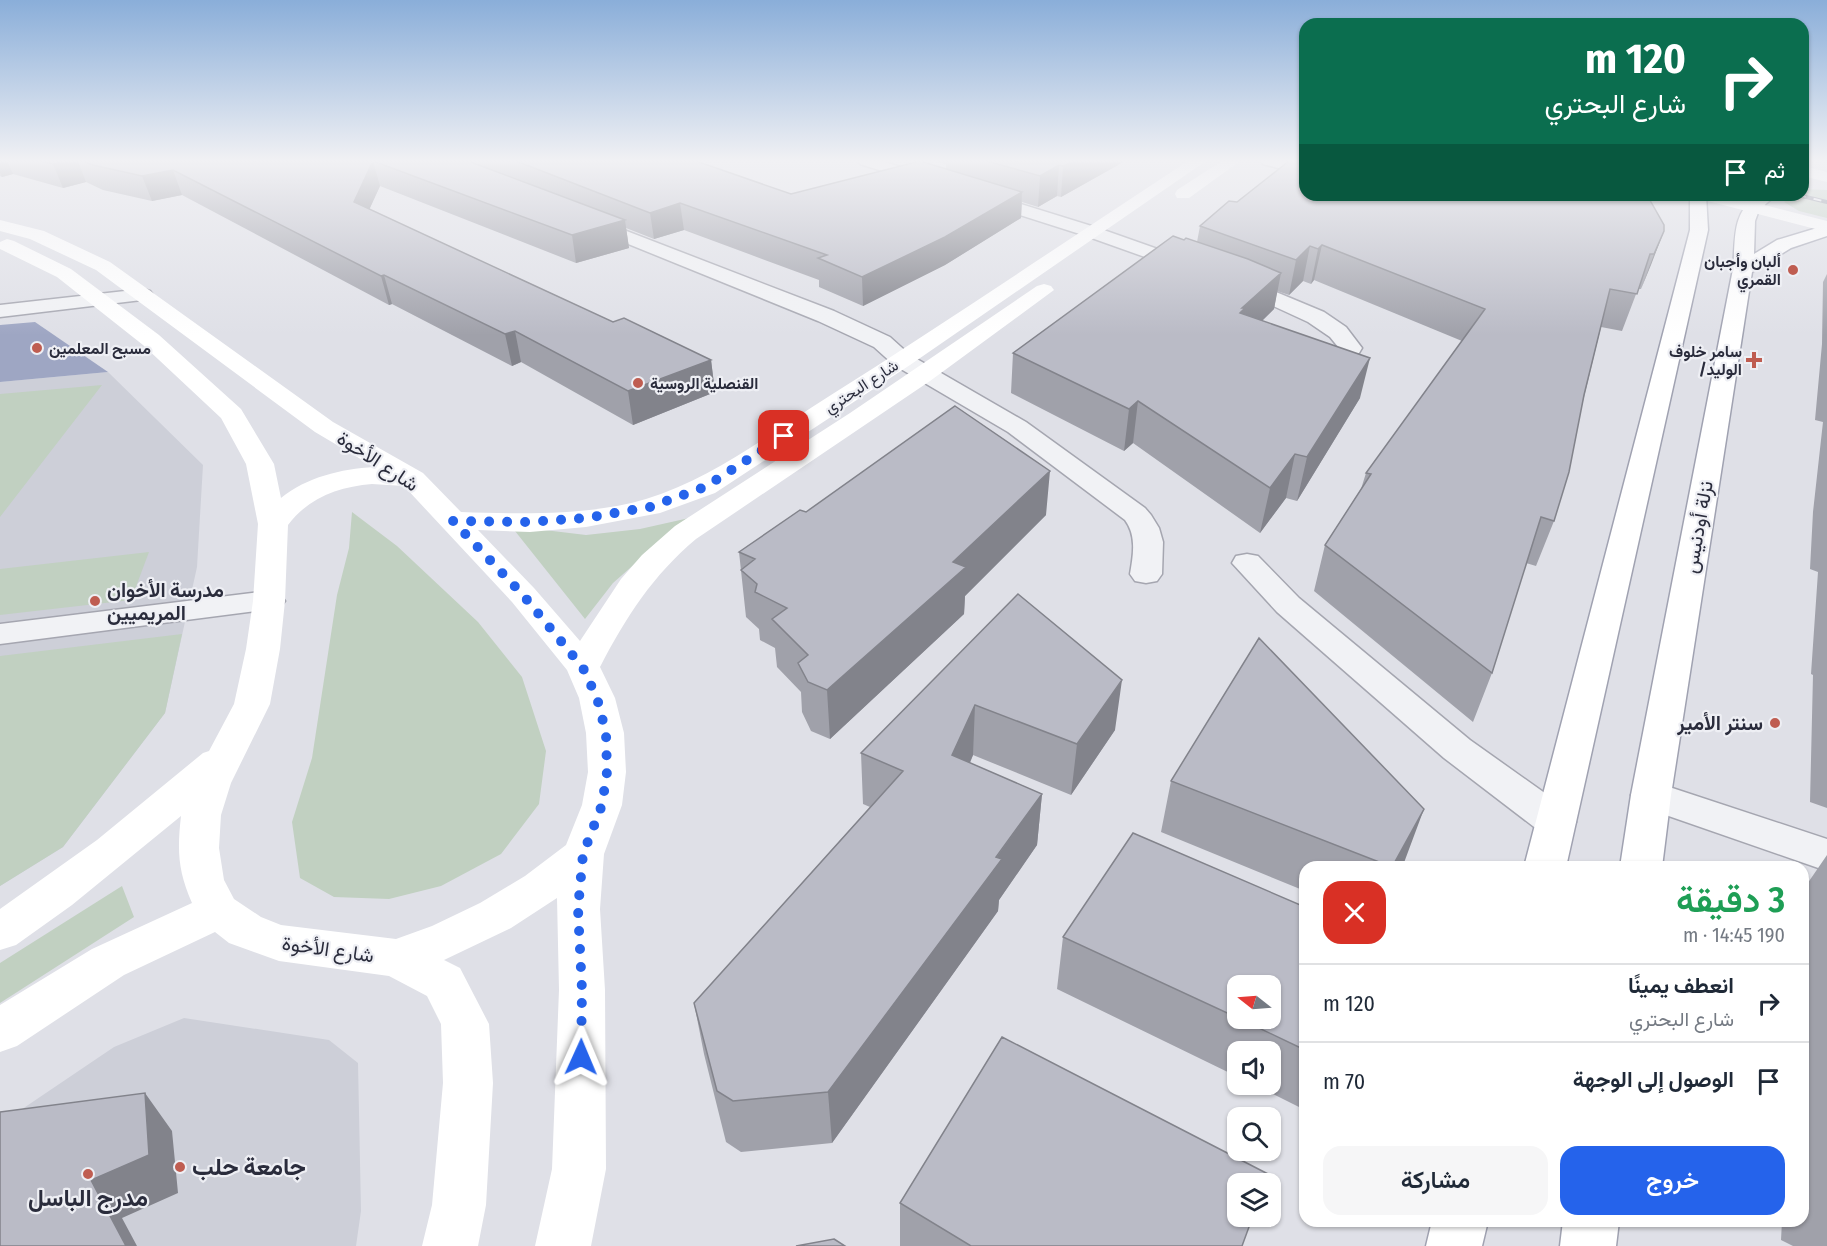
<!DOCTYPE html>
<html lang="ar">
<meta charset="utf-8">
<style>
:root{--surface:#fff;--page:#f6f6f7;--text:#1f2937;--muted:#747a83;--line:#e0e1e3;--accent:#2563eb}
body{margin:0;font-family:"Fira Sans Condensed",Vazirmatn,sans-serif;background:var(--page);color:var(--text);direction:rtl;height:100vh;display:flex;flex-direction:column;font-size:22px;white-space:nowrap}
*{box-sizing:border-box;margin:0}
p{font-size:20px;color:var(--muted)}
.icon{flex:none;width:33px;height:33px;fill:none;stroke:currentColor;stroke-width:2;stroke-linecap:round;stroke-linejoin:round}
.map{position:relative;flex:1;overflow:hidden;direction:ltr}
.sheet{position:absolute;left:1299px;top:861px;width:510px;height:366px;display:flex;flex-direction:column;background:var(--surface);border-radius:18px;box-shadow:0 2px 4px #0004;direction:rtl}
.sheet>*{flex:none}
.banner{position:absolute;left:1299px;top:18px;width:510px;height:183px;border-radius:18px;box-shadow:0 2px 4px #0004;direction:rtl;background:#0b6e4f;color:#fff;overflow:hidden}
.needle{width:39px;rotate:287deg}
.tools{position:absolute;left:1227px;top:975px;display:grid;gap:12px}
.tools a{display:grid;place-items:center;width:54px;height:54px;border-radius:12px;background:var(--surface);box-shadow:0 2px 4px #0004;font-size:30px}
.pin{position:absolute;display:grid;place-items:center;width:51px;height:51px;color:#fff;margin:-26px;border-radius:12px;box-shadow:0 3px 9px #0006}
.me{position:absolute;width:66px;margin:-33px;rotate:1deg;stroke-linejoin:round;filter:drop-shadow(0 0 4px #0008)}
.turn{display:flex;align-items:center;gap:21px;height:126px;padding:0 24px;font-size:27px}
.turn .icon{width:78px;height:78px;stroke-width:2.5}
.turn b{display:block;font-size:42px;line-height:51px}
.then{display:flex;align-items:center;height:57px;padding:0 24px;background:#0003;gap:12px;font-size:22px}
.round{display:grid;place-items:center;flex:none;width:63px;height:63px;border-radius:18px;background:var(--page)}
.head{display:flex;align-items:center;justify-content:space-between;height:102px;padding:0 24px}
h1{font-size:36px;font-weight:600;line-height:45px;color:#1e9e55}
.action{display:flex;gap:12px;margin-top:auto;padding:12px 24px}
.action a{flex:1;height:69px;border-radius:18px;background:var(--accent);color:#fff;font-size:24px;font-weight:600;line-height:69px;text-align:center}
.action a+a{background:var(--page);color:var(--text)}
ul{padding:0;list-style:none}
li{display:flex;align-items:center;gap:18px;height:78px;padding:0 24px;border-top:2px solid var(--line)}
li div{flex:1}
li b{display:block;font-size:22px}
li em{font-style:normal}
.map>svg:first-child{display:block}
.built{fill:#cdcfd8}
.green{fill:#c1d0c1}
.water{fill:#9ea6c3}
.lines{fill:none;stroke-linecap:round;stroke-linejoin:round}
.street-casing{stroke:#a5a6b0;stroke-width:3}
.primary-casing{stroke:#a0a2b1;stroke-width:3}
.street{fill:#f1f2f5;fill-rule:evenodd}
.secondary{fill:#fff;fill-rule:evenodd}
.primary{fill:#fff;fill-rule:evenodd}
.rail-casing{stroke:#7a7d8e;stroke-width:4}
.rail{stroke:#eeeff4;stroke-width:2;stroke-dasharray:8;stroke-linecap:butt}
.wall{fill:#a0a1aa}
.shaded-wall{fill:#82838b}
.building{fill:#babbc6;stroke:#82838b;stroke-width:1.5}
.route{stroke:#2563eb;stroke-width:10;stroke-dasharray:0 18}
.poi-dot{fill:#bf5d51;stroke:#eeeff4;stroke-width:2}
.labels{text-anchor:middle;stroke-width:4.5;stroke-linejoin:round;paint-order:stroke}
.far-poi-label{font-size:16px;font-weight:bold;fill:#2a2c3c;stroke:#eeeff4;text-anchor:end}
.far-street-label{font-size:16px;fill:#2a2c3c;stroke:#eeeff4}
.street-label{font-size:20px;fill:#2a2c3c;stroke:#eeeff4}
.poi-label{font-size:20px;font-weight:bold;fill:#2a2c3c;stroke:#eeeff4;text-anchor:start}
.near-poi-label{font-size:24px;font-weight:bold;fill:#2a2c3c;stroke:#eeeff4;text-anchor:start}
</style>
<div class="map">
<svg width="1827" height="1246" viewBox="0 0 1827 1246">
<rect width="100%" height="100%" fill="#dfe0e7"/>
<path class="built" d="M 108,372 L 203,465 L 197,567 L 165,713 L 63,847 L 0,886 L 0,382 Z
M 184,1018 L 329,1040 L 358,1063 L 361,1211 L 356,1246 L 0,1246 L 0,1124 L 114,1047 Z"/>
<path class="green" d="M 1803,189 L 1827,190 L 1827,218 L 1799,211 L 1784,202 L 1793,195 L 1803,195 Z
M 102,385 L 0,517 L 0,394 Z
M 352,512 L 397,546 L 478,622 L 522,677 L 546,751 L 539,804 L 501,854 L 441,886 L 389,899 L 334,897 L 300,878 L 292,822 L 312,758 L 337,595 L 349,548 Z
M 698,516 L 655,546 L 613,583 L 585,619 L 511,526 L 586,535 L 640,529 Z
M 149,552 L 131,600 L 0,615 L 0,569 Z
M 182,634 L 165,713 L 63,847 L 0,886 L 0,656 Z
M 122,886 L 134,917 L 0,1003 L 0,963 Z"/>
<path class="water" d="M 35,322 L 108,372 L 0,382 L 0,325 Z"/>
<g class="lines">
<g class="street-casing">
<path id="street" d="M 858,161 L 881,161 L 939,179 L 941,182 L 933,187 L 927,185 L 860,164 Z
M 1261,161 L 1287,161 L 1305,165 L 1305,175 L 1263,164 Z
M 979,191 L 1098,228 L 1257,284 L 1324,312 L 1346,327 L 1362,348 L 1359,353 L 1351,355 L 1343,353 L 1330,337 L 1308,322 L 1243,292 L 1086,236 L 973,200 L 971,196 L 973,192 Z
M 585,215 L 834,311 L 890,337 L 910,355 L 1026,422 L 1145,508 L 1151,515 L 1159,528 L 1163,542 L 1162,574 L 1157,581 L 1146,583 L 1135,581 L 1130,574 C 1133,556 1137,536 1125,520 L 1008,432 L 894,365 L 874,347 L 818,321 L 579,224 L 576,220 L 579,216 Z
M 143,289 L 150,291 L 153,295 L 150,299 L 0,317 L 0,305 Z
M 1247,554 L 1258,556 L 1299,598 L 1470,740 L 1570,811 L 1576,822 L 1570,833 L 1556,837 L 1542,833 L 1444,758 L 1277,612 L 1232,563 L 1236,556 Z
M 269,591 L 280,594 L 285,601 L 280,608 L 0,644 L 0,624 Z
M 1651,781 L 1827,839 L 1827,871 L 1637,805 L 1631,795 L 1637,785 Z"/>
</g>
<g class="primary-casing">
<path id="primary" d="M 1690,195 L 1706,195 L 1708,230 L 1566,867 L 1524,867 L 1690,230 Z
M 1757,195 L 1776,195 L 1759,210 L 1755,221 L 1754,254 L 1777,240 L 1827,225 L 1827,236 L 1791,248 L 1752,272 L 1671,795 L 1662,867 L 1620,867 L 1631,795 L 1733,269 C 1736,238 1731,215 1757,195 Z
M 1432,1221 L 1488,1221 L 1482,1246 L 1426,1246 Z
M 1563,1221 L 1619,1221 L 1616,1246 L 1560,1246 Z"/>
</g>
<use href="#street" class="street"/>
<path class="secondary" d="M 1188,161 L 1206,161 L 910,365 L 715,493 L 660,513 L 586,527 L 530,532 L 478,530 L 534,588 L 580,641 L 621,579 L 642,555 L 675,526 L 850,413 L 1037,286 L 1044,284 L 1051,286 L 1054,290 L 930,381 L 696,539 C 653,575 626,617 600,667 L 615,698 L 624,733 L 626,772 L 622,805 L 604,854 L 600,909 L 605,990 L 606,1169 L 591,1246 L 535,1246 L 552,1169 L 559,990 L 557,898 L 511,928 L 444,960 L 460,968 L 489,1024 L 493,1083 L 486,1205 L 478,1246 L 422,1246 L 432,1205 L 443,1083 L 441,1024 L 427,996 L 389,976 L 279,961 L 229,943 L 215,932 L 124,975 L 17,1046 L 0,1052 L 0,1005 L 92,949 L 192,903 C 178,871 177,851 181,816 L 72,905 L 16,945 L 0,950 L 0,909 L 97,840 L 203,753 L 209,751 L 234,704 L 246,649 L 253,601 L 258,524 L 246,464 L 221,418 L 143,345 L 57,277 L 0,249 L 0,242 L 7,239 L 14,241 L 71,269 L 159,335 L 241,409 L 274,464 L 281,498 C 307,477 341,469 374,467 L 315,432 L 96,270 L 30,239 L 0,231 L 0,220 L 44,231 L 110,262 L 333,422 L 423,473 L 461,512 C 520,514 589,516 646,499 C 714,478 772,432 831,395 C 951,319 1069,239 1188,161 ZM 372,484 L 404,486 L 512,602 L 567,670 L 579,698 L 586,733 L 588,772 L 582,805 L 566,845 L 525,876 L 480,903 L 432,926 L 396,939 L 281,925 L 261,917 L 234,899 L 224,880 L 219,848 L 221,815 L 231,783 L 270,704 L 280,649 L 285,601 L 288,525 C 309,497 339,487 372,484 Z
M 1222,161 L 1240,161 L 1189,198 L 1177,198 L 1175,194 L 1177,190 Z
M 1803,166 L 1827,172 L 1827,182 L 1803,176 Z
M 1698,195 L 1726,195 L 1827,221 L 1827,232 L 1700,199 Z"/>
<use href="#primary" class="primary"/>
<g class="rail-casing">
<path id="rail" d="M 1798,195 L 1827,202"/>
</g>
<use href="#rail" class="rail"/>
</g>
<path class="wall" d="M 0,161 L 696,161 L 791,194 L 946,169 L 946,164 L 935,161 L 1124,161 L 1118,165 L 1061,197 L 1057,196 L 1038,207 L 1022,202 L 1021,218 L 945,265 L 863,306 L 819,287 L 819,280 L 684,230 L 654,239 L 626,228 L 629,248 L 576,263 L 380,186 L 369,209 L 613,322 L 711,360 L 715,392 L 633,425 L 521,362 L 512,366 L 392,304 L 389,305 L 182,195 L 152,201 L 103,190 L 86,182 L 63,188 L 13,174 L 2,177 L 0,176 Z
M 1305,195 L 1664,231 L 1641,289 L 1638,289 L 1622,331 L 1601,327 L 1554,521 L 1536,566 L 1526,563 L 1492,673 L 1473,722 L 1314,591 L 1325,545 L 1361,489 L 1366,473 L 1462,341 L 1314,280 L 1311,284 L 1303,281 L 1289,295 L 1277,291 L 1274,309 L 1262,321 L 1360,398 L 1297,501 L 1286,498 L 1260,533 L 1133,443 L 1124,451 L 1011,393 L 1013,353 L 1184,240 L 1197,242 L 1200,226 L 1237,202 Z
M 1827,274 L 1827,808 L 1810,802 L 1813,675 L 1811,674 L 1818,572 L 1810,569 L 1813,512 L 1823,422 L 1815,420 L 1822,344 L 1823,282 Z
M 806,512 L 1046,515 L 965,596 L 964,614 L 830,739 L 811,731 L 802,712 L 801,692 L 777,667 L 775,648 L 760,640 L 759,629 L 746,617 L 739,552 Z
M 1018,594 L 1115,730 L 1071,795 L 973,755 L 970,763 L 1042,794 L 1037,845 L 999,900 L 998,911 L 832,1143 L 741,1152 L 726,1142 L 704,1054 L 694,1003 L 870,807 L 863,804 L 861,753 Z
M 1171,781 L 1405,860 L 1401,867 L 1305,867 L 1305,891 L 1161,832 Z
M 1827,855 L 1827,1246 L 1793,1246 L 1781,1240 L 1782,1221 L 1803,1221 L 1803,890 Z
M 1305,907 L 1305,1110 L 1253,1084 L 1270,1084 L 1270,1052 L 1238,1052 L 1238,1077 L 1057,989 L 1063,937 Z
M 900,1203 L 1242,1246 L 900,1246 Z"/>
<path class="shaded-wall" d="M 0,161 L 7,161 L 13,174 L 2,177 L 0,173 Z
M 65,161 L 78,161 L 86,182 L 63,188 L 53,164 Z
M 373,161 L 380,186 L 361,228 L 354,202 Z
M 1074,161 L 1124,161 L 1118,165 L 1061,197 L 1063,166 Z
M 1059,165 L 1057,196 L 1038,207 L 1040,176 Z
M 173,170 L 182,195 L 152,201 L 142,176 Z
M 1022,192 L 1021,218 L 945,265 L 863,306 L 862,277 Z
M 680,203 L 684,230 L 654,239 L 650,213 Z
M 625,220 L 629,248 L 576,263 L 572,235 Z
M 1664,231 L 1651,265 L 1641,289 L 1654,254 Z
M 1322,245 L 1314,280 L 1311,284 L 1318,249 Z
M 1310,246 L 1303,281 L 1289,295 L 1296,260 Z
M 1281,273 L 1274,309 L 1239,343 L 1240,313 L 1242,308 Z
M 384,275 L 392,304 L 389,305 L 381,276 Z
M 515,331 L 521,362 L 512,366 L 505,334 Z
M 1370,358 L 1360,398 L 1297,501 L 1307,457 Z
M 711,360 L 715,392 L 633,425 L 628,391 Z
M 1138,401 L 1133,443 L 1124,451 L 1129,409 Z
M 1295,454 L 1286,498 L 1260,533 L 1270,488 Z
M 1050,471 L 1046,515 L 965,596 L 964,614 L 830,739 L 827,690 L 953,562 Z
M 1122,680 L 1115,730 L 1071,795 L 1077,744 Z
M 975,705 L 973,755 L 951,806 L 952,755 Z
M 1042,794 L 1037,845 L 999,900 L 998,911 L 832,1143 L 828,1092 Z
M 1424,809 L 1405,860 L 1401,867 L 1392,867 Z
M 145,1093 L 172,1131 L 178,1193 L 122,1218 L 137,1246 L 126,1246 L 91,1180 Z"/>
<path class="building" d="M 42,161 L 65,161 L 53,164 Z
M 83,161 L 468,161 L 625,220 L 572,235 L 373,161 L 354,202 L 613,322 L 624,318 L 711,360 L 628,391 L 515,331 L 505,334 L 384,275 L 381,276 L 173,170 L 142,176 L 93,165 Z
M 516,161 L 696,161 L 791,194 L 920,161 L 1022,192 L 945,237 L 862,277 L 818,258 L 827,255 L 680,203 L 650,213 Z
M 987,161 L 1074,161 L 1063,166 L 1059,165 L 1040,176 Z
M 1289,161 L 1305,161 L 1305,195 L 1647,195 L 1664,225 L 1664,231 L 1654,254 L 1650,254 L 1637,294 L 1610,289 L 1584,395 L 1569,472 L 1554,521 L 1541,517 L 1492,673 L 1325,545 L 1371,474 L 1366,473 L 1485,309 L 1322,245 L 1318,249 L 1310,246 L 1296,260 L 1200,226 L 1229,201 L 1237,202 Z
M 1173,236 L 1184,240 L 1186,238 L 1248,259 L 1281,273 L 1242,308 L 1245,308 L 1240,313 L 1370,358 L 1307,457 L 1295,454 L 1270,488 L 1138,401 L 1129,409 L 1013,353 Z
M 955,406 L 1050,471 L 953,562 L 966,567 L 827,690 L 808,682 L 798,663 L 808,655 L 772,619 L 787,608 L 755,592 L 757,584 L 741,570 L 755,559 L 739,552 L 800,510 L 806,512 Z
M 1018,594 L 1122,680 L 1077,744 L 975,705 L 952,755 L 1042,794 L 996,857 L 1002,859 L 828,1092 L 733,1101 L 717,1091 L 694,1003 L 903,771 L 861,753 Z
M 1259,638 L 1424,809 L 1392,867 L 1171,781 Z
M 1133,833 L 1305,907 L 1305,1050 L 1238,1018 L 1270,1018 L 1270,986 L 1238,986 L 1238,1018 L 1063,937 Z
M 1002,1037 L 1268,1174 L 1265,1184 L 1238,1184 L 1238,1216 L 1253,1216 L 1242,1246 L 971,1246 L 900,1203 Z
M 145,1093 L 149,1155 L 91,1180 L 126,1246 L 0,1246 L 0,1112 Z
M 834,1239 L 845,1246 L 796,1246 Z"/>
<linearGradient id="sky" x2="0" y2="1"><stop stop-color="#8aaed9"/><stop offset="0.48" stop-color="#f1f1f4"/><stop offset="1" stop-color="#f1f1f4" stop-opacity="0"/></linearGradient>
<rect width="1827" height="335" fill="url(#sky)"/>
<g class="lines">
<path class="route" d="M 581,1057 L 582,990 L 578,909 L 583,854 L 602,805 L 607,772 L 606,733 L 597,698 L 583,668 L 523,595 L 453,521 L 530,522 L 586,518 L 650,507 L 705,487 L 784,436"/>
</g>
<g class="poi-dot">
<circle cx="1793" cy="270" r="6"/>
<circle cx="37" cy="348" r="6"/>
<path d="M1751 351h6v6h6v6h-6v6h-6v-6h-6v-6h6z"/>
<circle cx="638" cy="383" r="6"/>
<circle cx="95" cy="601" r="6"/>
<circle cx="1775" cy="723" r="6"/>
<circle cx="180" cy="1167" r="6"/>
<circle cx="88" cy="1174" r="6"/>
</g>
<g class="labels">
<g class="far-poi-label">
<text x="1781" y="267">ألبان وأجبان<tspan x="1781" dy="18">القمري</tspan></text>
<text x="49" y="354" text-anchor="start">مسبح المعلمين</text>
<text x="1742" y="357">سامر خلوف<tspan x="1742" dy="18">/الوليد</tspan></text>
<text x="650" y="389" text-anchor="start">القنصلية الروسية</text>
</g>
<g class="far-street-label">
<text transform="translate(861 386) rotate(-33)" y="6">شارع البحتري</text>
</g>
<g class="street-label">
<text transform="translate(378 461) rotate(33)" y="7">شارع الأخوة</text>
<text transform="translate(1698 527) rotate(-80)" y="7">نزلة أودنيس</text>
<text transform="translate(328 949) rotate(8)" y="7">شارع الأخوة</text>
</g>
<g class="poi-label">
<text x="107" y="597">مدرسة الأخوان<tspan x="107" dy="23">المريميين</tspan></text>
<text x="1763" y="730" text-anchor="end">سنتر الأمير</text>
</g>
<g class="near-poi-label">
<text x="192" y="1175">جامعة حلب</text>
<text x="88" y="1206" text-anchor="middle">مدرج الباسل</text>
</g>
</g>
</svg>
<div class="tools">
<a><svg class="needle" viewBox="-14 -14 28 28"><path d="M0-13l5 13h-10z" fill="#e53935"/><path d="M0 13l5-13h-10z" fill="#747a83"/></svg></a>
<a><svg class="icon" aria-label="sound" viewBox="0 0 24 24"><path d="M4 9h4l5-4v14l-5-4H4zM17 9q2 3 0 6"/></svg></a>
<a><svg class="icon" aria-label="search" viewBox="0 0 24 24"><circle cx="10" cy="10" r="6"/><path d="M15 15l6 6"/></svg></a>
<a><svg class="icon" aria-label="layers" viewBox="0 0 24 24"><path d="M12 4l9 5-9 5-9-5zM3 14l9 5 9-5"/></svg></a>
</div>
<div class="pin" style="left:784px;top:436px;background:#d93025"><svg class="icon" aria-label="arrive" viewBox="0 0 24 24"><path d="M6 21V4h12l-3 4 3 4H6"/></svg></div>
<svg class="me" style="left:581px;top:1057px" viewBox="-20 -20 40 40"><path d="M0-17L14 15 0 8-14 15z" fill="#2563eb" stroke="#fff" stroke-width="4"/></svg>
<div class="banner">
<div class="turn"><svg class="icon" aria-label="right" viewBox="0 0 24 24"><path d="M7 20v-9h11M14 6l5 5-5 5"/></svg><div><b>120 m</b>شارع البحتري</div></div>
<div class="then">ثم<svg class="icon" aria-label="arrive" viewBox="0 0 24 24"><path d="M6 21V4h12l-3 4 3 4H6"/></svg></div>
</div>
<section class="sheet">
<div class="head"><div><h1>3 دقيقة</h1><p>190 m · 14:45</p></div><a class="round" style="background:#d93025;color:#fff"><svg class="icon" aria-label="close" viewBox="0 0 24 24"><path d="M6 6l12 12M18 6L6 18"/></svg></a></div>
<ul>
<li><svg class="icon" aria-label="right" viewBox="0 0 24 24"><path d="M7 20v-9h11M14 6l5 5-5 5"/></svg><div><b>انعطف يمينًا</b><p>شارع البحتري</p></div><em>120 m</em></li>
<li><svg class="icon" aria-label="arrive" viewBox="0 0 24 24"><path d="M6 21V4h12l-3 4 3 4H6"/></svg><div><b>الوصول إلى الوجهة</b></div><em>70 m</em></li>
</ul>
<div class="action"><a>خروج</a><a>مشاركة</a></div>
</section>
</div>
